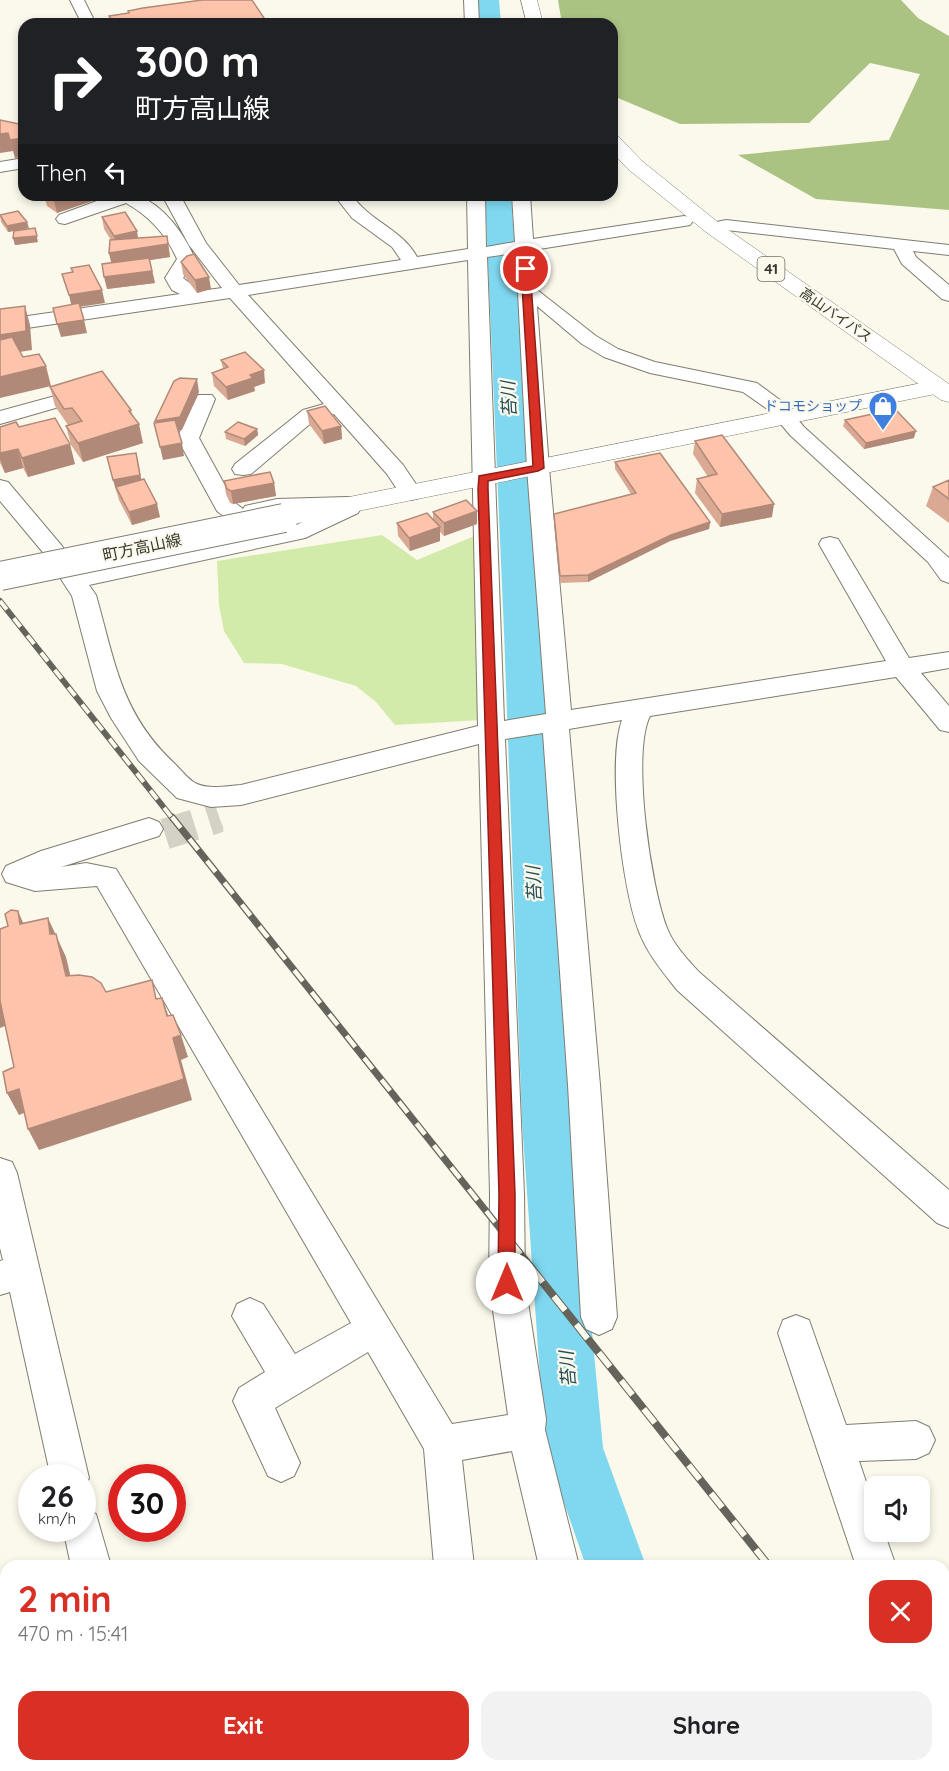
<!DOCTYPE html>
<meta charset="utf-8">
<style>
:root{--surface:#fff;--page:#f2f2f2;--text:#202124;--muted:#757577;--accent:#d93025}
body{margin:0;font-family:Quicksand,"Noto Sans JP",sans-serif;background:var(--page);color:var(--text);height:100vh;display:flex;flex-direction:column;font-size:22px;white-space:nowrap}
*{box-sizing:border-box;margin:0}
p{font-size:20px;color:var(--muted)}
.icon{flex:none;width:33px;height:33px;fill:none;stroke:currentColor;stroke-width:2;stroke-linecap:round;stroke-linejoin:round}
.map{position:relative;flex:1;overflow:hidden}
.sheet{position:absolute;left:0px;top:1560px;width:950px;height:212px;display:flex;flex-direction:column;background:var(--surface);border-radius:18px 18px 0 0;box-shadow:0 3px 9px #0003}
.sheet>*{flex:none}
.hud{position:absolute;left:18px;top:18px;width:600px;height:183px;border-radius:18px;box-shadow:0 3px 9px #0003;background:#202124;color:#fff;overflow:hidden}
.tools{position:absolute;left:864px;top:1476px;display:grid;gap:12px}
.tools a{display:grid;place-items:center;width:66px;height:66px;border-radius:12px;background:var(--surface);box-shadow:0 3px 9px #0003;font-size:30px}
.speed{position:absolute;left:18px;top:1464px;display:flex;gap:12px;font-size:30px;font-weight:700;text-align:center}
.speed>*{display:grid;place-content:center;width:78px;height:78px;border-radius:50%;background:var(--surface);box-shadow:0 3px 9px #0003;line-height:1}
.speed small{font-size:15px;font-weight:400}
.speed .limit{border:9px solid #d22;background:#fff;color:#111}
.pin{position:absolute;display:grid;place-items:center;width:51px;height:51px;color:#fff;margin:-26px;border:3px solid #fff;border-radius:50%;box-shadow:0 2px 6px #0007}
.me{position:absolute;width:66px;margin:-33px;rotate:0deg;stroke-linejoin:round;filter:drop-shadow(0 0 4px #0008)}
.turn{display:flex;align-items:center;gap:21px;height:126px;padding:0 18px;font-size:27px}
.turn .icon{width:78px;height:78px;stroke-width:2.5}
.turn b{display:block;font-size:42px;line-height:51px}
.then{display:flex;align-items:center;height:57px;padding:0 18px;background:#0003;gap:12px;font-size:22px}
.round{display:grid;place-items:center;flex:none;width:63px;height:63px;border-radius:18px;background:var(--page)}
.summary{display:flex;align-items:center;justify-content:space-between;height:102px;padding:0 18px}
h1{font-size:36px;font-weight:700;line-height:45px;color:var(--accent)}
.button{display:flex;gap:12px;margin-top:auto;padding:12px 18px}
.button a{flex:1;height:69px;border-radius:18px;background:var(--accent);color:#fff;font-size:24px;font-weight:700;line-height:69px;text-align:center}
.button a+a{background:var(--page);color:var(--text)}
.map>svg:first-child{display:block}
.green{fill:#d2ebaa}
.forest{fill:#aac382}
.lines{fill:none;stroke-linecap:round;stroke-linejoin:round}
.river{fill:#7fd8f0;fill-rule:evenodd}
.minor-tunnel-far1{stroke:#d4d2c6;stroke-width:25;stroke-dasharray:25 12;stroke-linecap:butt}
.minor-tunnel{stroke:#d4d2c6;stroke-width:31;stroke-dasharray:31 15;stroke-linecap:butt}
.minor-casing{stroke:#7f7d71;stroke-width:2}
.major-casing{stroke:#7f7d71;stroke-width:1}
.highway-casing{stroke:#7f7d71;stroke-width:1}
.minor{fill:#fff;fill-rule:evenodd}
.major{fill:#fff;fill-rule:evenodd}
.highway{fill:#fff;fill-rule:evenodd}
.rail-far2-casing{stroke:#64645c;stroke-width:6}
.rail-far1-casing{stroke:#64645c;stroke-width:7}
.rail-casing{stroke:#64645c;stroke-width:8}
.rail-far2{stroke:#fbf9eb;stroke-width:4;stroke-dasharray:11;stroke-linecap:butt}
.rail-far1{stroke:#fbf9eb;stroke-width:4.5;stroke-dasharray:14;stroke-linecap:butt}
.rail{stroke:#fbf9eb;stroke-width:6;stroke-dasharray:18;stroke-linecap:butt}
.major-bridge-casing{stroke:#7f7d71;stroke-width:30;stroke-linecap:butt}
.major-bridge{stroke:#fff;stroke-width:28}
.wall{fill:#daa993}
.shaded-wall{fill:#b18978}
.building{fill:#fdc4ab;stroke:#b18978;stroke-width:1.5}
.route{fill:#d93025;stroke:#8d1f18;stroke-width:1.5}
.labels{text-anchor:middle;stroke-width:4.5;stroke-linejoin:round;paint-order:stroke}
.far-street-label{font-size:14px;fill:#373731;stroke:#fbf9eb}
.far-shop-label{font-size:14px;fill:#366cbe;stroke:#fbf9eb;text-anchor:end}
.shield{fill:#fbf9eb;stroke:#727169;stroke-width:1.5}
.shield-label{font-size:15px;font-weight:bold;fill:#373731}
.street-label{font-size:16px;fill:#373731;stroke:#fbf9eb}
.water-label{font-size:18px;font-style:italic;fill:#244c57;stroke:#fbf9eb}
</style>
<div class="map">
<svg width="949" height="1771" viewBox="0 0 949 1771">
<rect width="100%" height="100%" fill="#fbf9eb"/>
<path class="green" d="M 382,535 L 417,560 L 477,535 L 482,720 L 395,725 L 376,702 L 356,686 L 282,664 L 244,663 L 224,631 L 219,605 L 217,561 Z"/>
<path class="forest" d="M 558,0 L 901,0 L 918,18 L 949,36 L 949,210 L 816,199 L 738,155 L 889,140 L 920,74 L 870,63 L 809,123 L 680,124 L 613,96 L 612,24 L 562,24 Z"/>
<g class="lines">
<path class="river" d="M 477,0 L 499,0 L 501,24 L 479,24 Z
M 485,195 L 511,195 L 542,631 L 572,1121 L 603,1448 L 646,1566 L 586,1566 L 545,1448 L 522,1121 L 504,631 Z
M 665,1766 L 732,1766 L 734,1771 L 667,1771 Z"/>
<path class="minor-tunnel-far1" d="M 214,819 L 219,817"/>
<path class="minor-tunnel" d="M 165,834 L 219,817"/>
<g class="minor-casing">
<path id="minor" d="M 70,0 L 84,0 L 96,24 L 82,24 Z
M 464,0 L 478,0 L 479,24 L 465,24 Z
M 24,158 L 24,168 L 0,172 L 0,162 Z
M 113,195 C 121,195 131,193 138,196 C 164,205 185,235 195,259 L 183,278 L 200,291 L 222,288 L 189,245 L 162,195 L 180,195 L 206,243 L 239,285 L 401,260 L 392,247 L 352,218 L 334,195 L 352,195 C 369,221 402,229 417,257 L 468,249 L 467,195 L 485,195 L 486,247 L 515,242 L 512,195 L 530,195 L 533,239 L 684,216 L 690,217 L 693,221 L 690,225 L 684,226 L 533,250 L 536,289 L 596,336 L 618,349 L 655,362 L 757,383 L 784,403 L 804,427 L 949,558 L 949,583 L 941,580 L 928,562 L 790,435 L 770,411 L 743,392 L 650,373 L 604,357 L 582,344 L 537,306 L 549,468 L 571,710 L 886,661 L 819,544 L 822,539 L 830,537 L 838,539 L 841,544 L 909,658 L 949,652 L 949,668 L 921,673 L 949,706 L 949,732 L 940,730 L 896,677 L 650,716 C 631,753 651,888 667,928 C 673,944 687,959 699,972 L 949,1190 L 949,1228 L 937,1223 L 677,990 C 662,971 646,952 638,929 C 622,887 607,761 622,720 L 569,729 L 600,1085 L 617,1317 L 612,1329 L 599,1335 L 586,1329 L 581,1317 L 568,1085 L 543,733 L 505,739 L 524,1194 L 525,1283 L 546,1419 L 545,1430 L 579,1566 L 539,1566 L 512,1451 L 462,1460 L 474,1566 L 434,1566 L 424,1449 L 368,1352 L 275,1408 L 300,1463 L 294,1476 L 281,1482 L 268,1476 L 233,1401 L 239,1388 L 265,1372 L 232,1316 L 237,1304 L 250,1298 L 263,1304 L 295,1354 L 351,1323 L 97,886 L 35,891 L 6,882 L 2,874 L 6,866 L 41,851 L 149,818 L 159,822 L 163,829 L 159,836 L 61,867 L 86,863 L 116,869 L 452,1424 L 508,1415 L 489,1283 L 490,1194 L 479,744 L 241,805 L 211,807 L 177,798 L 139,761 L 111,718 L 97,691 L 72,596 L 46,556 L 0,501 L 0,480 L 8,482 L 62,546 L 80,571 L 292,527 L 326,511 L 277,513 L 253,518 L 245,516 L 243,519 C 231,522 226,518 217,511 L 177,438 L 198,395 L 212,395 L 215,399 L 199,438 L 234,502 L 243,509 L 245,506 L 277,499 L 347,497 L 355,499 L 361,508 L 358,513 L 305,538 L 89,585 L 96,595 C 115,662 121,714 175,764 C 181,770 188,779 195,783 C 208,790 227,786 241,785 L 478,726 L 468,260 L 248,295 L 403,465 L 422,493 L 419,498 L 411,500 L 403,498 L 387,474 L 334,414 L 317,418 L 251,474 L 243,475 L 235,474 L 232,469 L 235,464 L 303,410 L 324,404 L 230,298 L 0,332 L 0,320 L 180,294 L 172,290 L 165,278 L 177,259 C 166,234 149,216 126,203 L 65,224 L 59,223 L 56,219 L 59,215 ZM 516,253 L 527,468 L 546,714 L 504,721 L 487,257 Z
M 726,220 L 949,245 L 949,255 L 913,251 L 916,257 L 949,285 L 949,301 L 942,299 L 902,264 L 894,249 L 726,230 L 713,233 L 707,232 L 704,228 L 707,224 Z
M 66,393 L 73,395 L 76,399 L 73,403 L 0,424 L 0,411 Z
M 0,1158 L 12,1162 L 17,1173 L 89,1478 L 82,1492 L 82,1478 L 51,1478 L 10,1292 L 0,1295 L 0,1261 L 3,1260 L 0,1248 Z
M 796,1315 L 809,1320 L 846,1425 L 916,1421 L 929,1427 L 935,1440 L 929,1453 L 916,1459 L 859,1461 L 874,1505 L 874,1532 L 884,1532 L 896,1566 L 856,1566 L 778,1333 L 783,1320 Z
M 82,1509 L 96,1514 L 111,1566 L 71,1566 L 63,1528 L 82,1528 Z
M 949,1674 L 949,1717 L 944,1719 L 944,1676 Z
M 114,1766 L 157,1766 L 160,1771 L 116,1771 Z
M 603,1766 L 646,1766 L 649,1771 L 605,1771 Z
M 769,1766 L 822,1766 L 819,1771 L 766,1771 Z"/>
</g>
<g class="major-casing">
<path id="major" d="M 937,380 L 945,382 L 949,387 L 945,392 L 284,526 L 275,524 L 271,518 L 275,512 L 284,510 Z"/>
</g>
<g class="highway-casing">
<path id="highway" d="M 521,0 L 537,0 L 543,24 L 527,24 Z
M 612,135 L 619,137 L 642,161 L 720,224 L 949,384 L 949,402 L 941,400 L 706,232 L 628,169 L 612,152 Z"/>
</g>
<use href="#minor" class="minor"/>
<use href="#major" class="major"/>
<use href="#highway" class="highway"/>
<g class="rail-far2-casing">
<path id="rail-far2" d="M 0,601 L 173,819"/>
</g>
<g class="rail-far1-casing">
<path id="rail-far1" d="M 172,817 L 510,1241"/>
</g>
<g class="rail-casing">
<path id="rail" d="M 509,1240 L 769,1566
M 928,1766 L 933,1771"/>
</g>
<use href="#rail-far2" class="rail-far2"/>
<use href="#rail-far1" class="rail-far1"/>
<use href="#rail" class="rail"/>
<g class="major-bridge-casing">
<path id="major-bridge" d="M 0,576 L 284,518"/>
</g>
<use href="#major-bridge" class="major-bridge"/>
</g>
<path class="wall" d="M 44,195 L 97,195 L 98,199 L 57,213 L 47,206 Z
M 0,215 L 29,228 L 21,230 L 38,242 L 15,245 L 13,238 L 14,231 L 8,232 L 1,222 Z
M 102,217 L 138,238 L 167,236 L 170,257 L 150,260 L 155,283 L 107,289 L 112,263 L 109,253 L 111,240 L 104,229 Z
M 181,262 L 211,289 L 197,293 L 183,274 Z
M 221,360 L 265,383 L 254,387 L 255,391 L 228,400 L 214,386 L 212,373 L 223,369 Z
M 50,387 L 132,415 L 143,443 L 83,462 L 71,445 L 66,426 L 68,425 L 55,406 Z
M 307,411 L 341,426 L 342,439 L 324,444 L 309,424 Z
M 845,420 L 914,438 L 864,449 L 843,426 Z
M 0,427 L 19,427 L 75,464 L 28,477 L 23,468 L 5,473 L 0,463 Z
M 257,429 L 258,435 L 245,446 L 226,439 L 225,432 Z
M 695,441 L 772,517 L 720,527 L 695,493 L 697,479 L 708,477 L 693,454 Z
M 107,457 L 139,466 L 141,480 L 160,517 L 132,525 L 119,500 L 117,493 Z
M 615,462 L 710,522 L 709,529 L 670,541 L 588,582 L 560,583 L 554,521 L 554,514 L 631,494 L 615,469 Z
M 949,480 L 949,523 L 926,506 L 933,487 Z
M 224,481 L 274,483 L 276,496 L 233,504 L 230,503 L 226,494 Z
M 433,512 L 477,524 L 444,536 L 440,532 L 440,541 L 410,551 L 398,536 L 397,523 L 433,521 Z"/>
<path class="shaded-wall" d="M 8,133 L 13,151 L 0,153 L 0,134 Z
M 24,138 L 24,157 L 15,158 L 10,140 Z
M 71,195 L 97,195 L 98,199 L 57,213 L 54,201 Z
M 27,222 L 29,228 L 8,232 L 7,226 Z
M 35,228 L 38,242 L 15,245 L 13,238 Z
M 137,231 L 139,244 L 117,249 L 114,236 Z
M 167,236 L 170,257 L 112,266 L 109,253 Z
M 152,271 L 155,283 L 107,289 L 104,277 Z
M 209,277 L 211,289 L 197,293 L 195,280 Z
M 102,290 L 105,303 L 72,308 L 69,295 Z
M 25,306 L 30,325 L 32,350 L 0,355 L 0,335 Z
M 84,320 L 87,333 L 61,337 L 57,324 Z
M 46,366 L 51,386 L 0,398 L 0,377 Z
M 264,370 L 265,383 L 254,387 L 255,391 L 228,400 L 226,387 L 250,375 Z
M 197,379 L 199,392 L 182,430 L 158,434 L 155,421 Z
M 131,410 L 134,425 L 139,424 L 143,443 L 83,462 L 78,443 Z
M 341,426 L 342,439 L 324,444 L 322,431 Z
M 257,429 L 258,435 L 245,446 L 244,439 Z
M 916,431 L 914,438 L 864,449 L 866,443 Z
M 182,443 L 184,456 L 163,460 L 160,447 Z
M 70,444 L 75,464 L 28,477 L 22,458 Z
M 18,449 L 23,468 L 5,473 L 0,459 L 0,453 Z
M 136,453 L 143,488 L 116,487 L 117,493 L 113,480 Z
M 274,483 L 276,496 L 233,504 L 231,491 Z
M 157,504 L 160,517 L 132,525 L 129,512 Z
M 774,504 L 772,517 L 720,527 L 722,514 Z
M 477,511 L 477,524 L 444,536 L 444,523 Z
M 710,522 L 709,529 L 670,541 L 588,582 L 588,575 L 671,535 Z
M 440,527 L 440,541 L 410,551 L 409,538 Z
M 18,911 L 28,934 L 20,924 Z
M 48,918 L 66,957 L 76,999 L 50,934 Z
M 162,998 L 170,1020 L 181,1035 L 188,1057 L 181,1060 L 192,1100 L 39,1150 L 28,1129 L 167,1016 Z
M 0,1001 L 12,1023 L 0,1028 Z
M 19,1089 L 31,1110 L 19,1115 L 7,1093 Z"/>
<path class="building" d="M 202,0 L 252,0 L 268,24 L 114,24 L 109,16 L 129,13 L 128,11 L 143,8 Z
M 0,120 L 24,125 L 24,138 L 10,140 L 8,133 L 0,134 Z
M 46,195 L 71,195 L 54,201 Z
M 18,211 L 27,222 L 7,226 L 0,215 Z
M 125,212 L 137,231 L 114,236 L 102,217 Z
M 35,228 L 37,236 L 13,238 L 14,231 Z
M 167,236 L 168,244 L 109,253 L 110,240 Z
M 194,254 L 209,277 L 195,280 L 181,262 L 187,256 Z
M 149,258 L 152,271 L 104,277 L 102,264 Z
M 89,265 L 102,290 L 69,295 L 62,274 L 73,272 L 71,268 Z
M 79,303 L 84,320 L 57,324 L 53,308 Z
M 25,306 L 26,331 L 0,335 L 0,309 Z
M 12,337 L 23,357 L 39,354 L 46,366 L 0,377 L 0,340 Z
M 245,352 L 264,370 L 250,375 L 253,378 L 226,387 L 212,373 L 228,367 L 221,360 Z
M 102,371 L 131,410 L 129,411 L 139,424 L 78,443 L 66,426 L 82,421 L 72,408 L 64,409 L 50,387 Z
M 180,378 L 197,379 L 180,417 L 155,421 L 174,381 Z
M 325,406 L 341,426 L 322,431 L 307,411 Z
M 895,409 L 916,431 L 866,443 L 845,420 Z
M 55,418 L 70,444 L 22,458 L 18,449 L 0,453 L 0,427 L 16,422 L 19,427 Z
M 175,420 L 182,443 L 160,447 L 154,423 Z
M 238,422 L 257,429 L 244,439 L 225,432 Z
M 722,435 L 774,504 L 722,514 L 697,479 L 717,474 L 695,441 Z
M 136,453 L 140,475 L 113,480 L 107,457 Z
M 660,453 L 710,522 L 671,535 L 588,575 L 560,576 L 554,514 L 636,493 L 615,462 Z
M 270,472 L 274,483 L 231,491 L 227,489 L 224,481 Z
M 144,479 L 157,504 L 129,512 L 116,487 Z
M 949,480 L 949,499 L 933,487 Z
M 466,500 L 477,511 L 444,523 L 433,512 Z
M 427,513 L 440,527 L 409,538 L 397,523 Z
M 11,910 L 18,911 L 20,924 L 48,918 L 50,934 L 56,934 L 66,976 L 79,975 L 92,977 L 101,983 L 106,992 L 152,980 L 156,999 L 162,998 L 167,1016 L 173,1015 L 181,1035 L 173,1038 L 184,1079 L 28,1129 L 19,1089 L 7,1093 L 3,1072 L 14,1067 L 0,1001 L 0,929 L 8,926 L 5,914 Z"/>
<path class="route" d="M 526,266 L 530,269 L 544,468 L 538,471 L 488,481 L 488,489 L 515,1194 L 515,1283 L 512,1288 L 507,1291 L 501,1288 L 498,1283 L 499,1194 L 478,489 L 479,476 L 533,466 L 521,269 Z"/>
<defs>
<g id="shop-pin" transform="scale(1.5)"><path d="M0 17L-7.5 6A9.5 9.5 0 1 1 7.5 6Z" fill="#3f7fe0" stroke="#fbf9eb"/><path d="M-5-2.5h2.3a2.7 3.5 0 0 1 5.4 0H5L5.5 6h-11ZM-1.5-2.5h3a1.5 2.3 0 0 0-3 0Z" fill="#fff"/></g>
</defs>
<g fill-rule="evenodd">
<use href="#shop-pin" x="883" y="406"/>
</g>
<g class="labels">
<g class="far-street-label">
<text transform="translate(836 315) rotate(35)" y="5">高山バイパス</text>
</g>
<g class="far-shop-label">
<text x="862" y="411">ドコモショップ</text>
</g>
<rect class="shield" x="757.5" y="257" width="27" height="24" rx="4.5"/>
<g class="shield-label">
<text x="771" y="274">41</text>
</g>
<g class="street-label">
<text transform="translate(142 547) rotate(-12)" y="6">町方高山線</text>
</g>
<g class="water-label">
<text transform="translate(509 399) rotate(-93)" y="6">苔川</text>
<text transform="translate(534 884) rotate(-93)" y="6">苔川</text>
<text transform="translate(568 1369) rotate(-95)" y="6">苔川</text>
</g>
</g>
</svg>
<div class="tools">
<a><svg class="icon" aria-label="sound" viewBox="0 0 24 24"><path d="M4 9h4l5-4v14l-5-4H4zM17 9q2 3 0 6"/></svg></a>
</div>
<div class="speed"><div>26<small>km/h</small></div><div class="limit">30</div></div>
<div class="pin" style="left:526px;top:269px;background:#d93025"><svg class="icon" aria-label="arrive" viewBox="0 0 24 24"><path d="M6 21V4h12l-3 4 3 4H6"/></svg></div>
<svg class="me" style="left:507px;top:1283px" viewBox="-20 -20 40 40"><circle r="19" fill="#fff"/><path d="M0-13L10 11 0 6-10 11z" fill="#d93025"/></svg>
<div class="hud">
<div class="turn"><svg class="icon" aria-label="right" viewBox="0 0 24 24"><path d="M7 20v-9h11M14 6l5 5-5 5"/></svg><div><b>300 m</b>町方高山線</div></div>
<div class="then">Then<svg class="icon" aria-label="left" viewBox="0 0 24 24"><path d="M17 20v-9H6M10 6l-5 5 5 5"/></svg></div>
</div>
<section class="sheet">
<div class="summary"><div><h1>2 min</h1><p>470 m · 15:41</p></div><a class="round" style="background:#d93025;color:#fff"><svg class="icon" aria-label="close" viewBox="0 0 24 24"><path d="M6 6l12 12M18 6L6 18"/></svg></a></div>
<div class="button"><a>Exit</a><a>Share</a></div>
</section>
</div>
